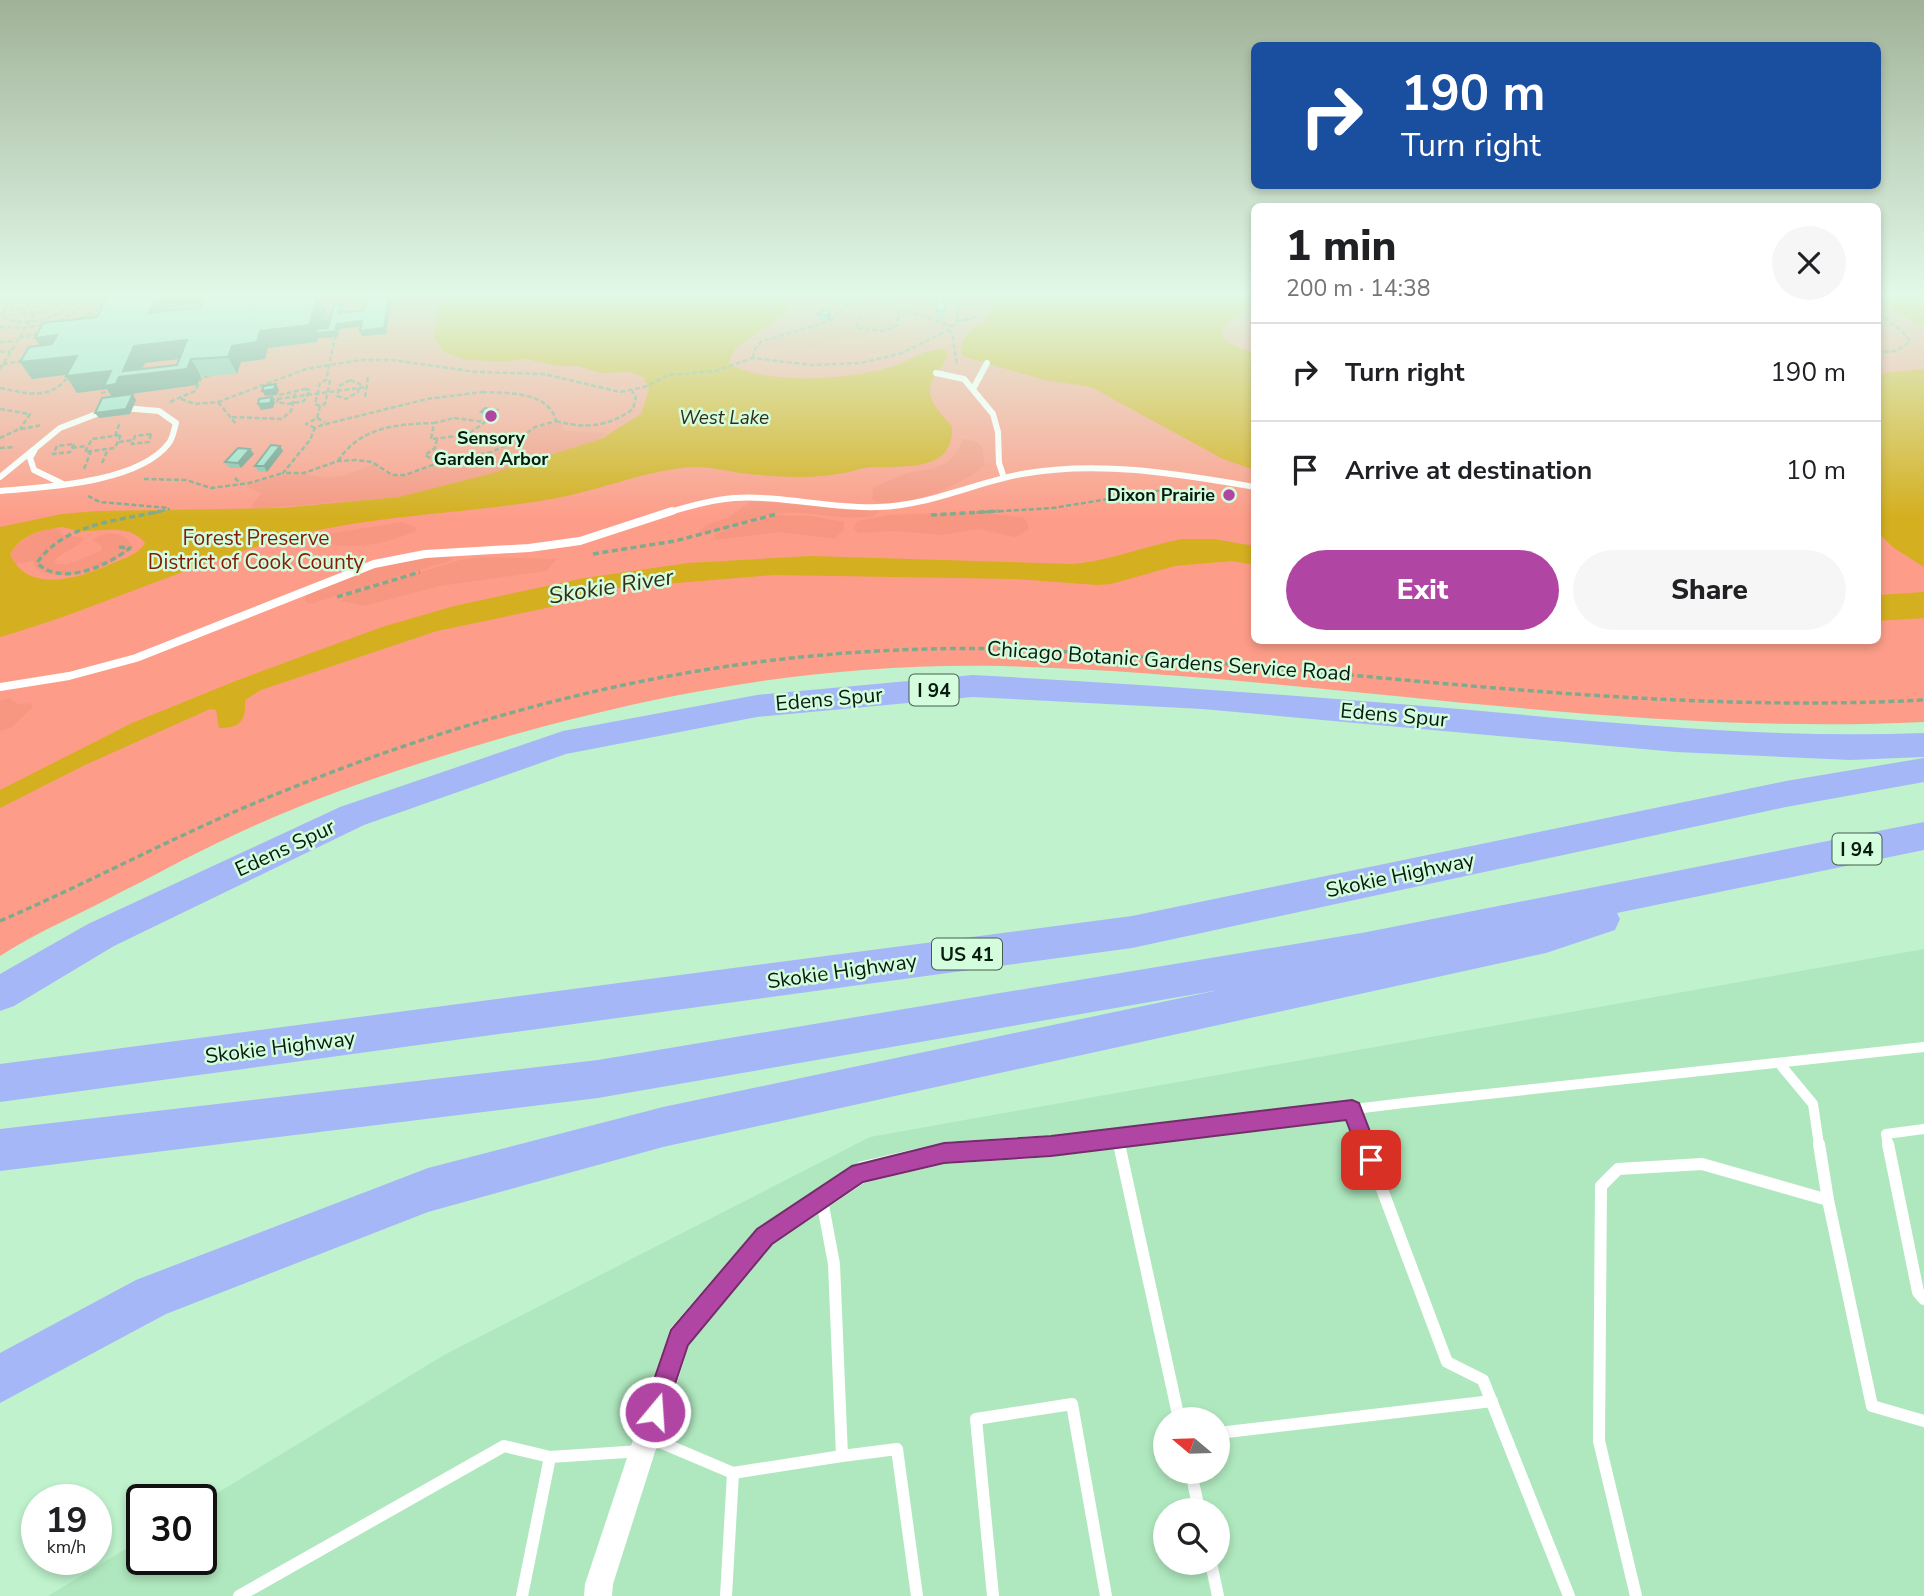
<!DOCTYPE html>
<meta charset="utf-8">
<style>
:root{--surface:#fff;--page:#f6f6f6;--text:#202124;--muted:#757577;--line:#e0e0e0;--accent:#b145a4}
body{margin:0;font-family:"Nunito Sans",sans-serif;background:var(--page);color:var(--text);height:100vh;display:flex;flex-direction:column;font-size:26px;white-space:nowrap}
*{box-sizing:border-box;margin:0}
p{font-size:23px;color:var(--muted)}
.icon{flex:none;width:38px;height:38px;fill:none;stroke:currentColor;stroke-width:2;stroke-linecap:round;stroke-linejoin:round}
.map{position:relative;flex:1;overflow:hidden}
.panel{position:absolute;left:1251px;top:203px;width:630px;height:441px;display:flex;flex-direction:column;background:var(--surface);border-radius:10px;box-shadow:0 4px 10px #0003}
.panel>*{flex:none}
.hud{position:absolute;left:1251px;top:42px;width:630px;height:147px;border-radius:10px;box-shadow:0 4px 10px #0003;background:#1a4fa0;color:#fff;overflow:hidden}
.needle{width:46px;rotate:289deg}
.tools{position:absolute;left:1153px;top:1407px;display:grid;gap:14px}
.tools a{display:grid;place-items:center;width:77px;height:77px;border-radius:50%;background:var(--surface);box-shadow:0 4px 10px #0003;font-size:35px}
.speed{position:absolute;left:21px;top:1484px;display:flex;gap:14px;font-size:35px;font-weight:700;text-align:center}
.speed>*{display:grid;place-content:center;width:91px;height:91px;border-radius:50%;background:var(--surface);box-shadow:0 4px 10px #0003;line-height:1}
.speed small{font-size:18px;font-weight:400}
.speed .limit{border:4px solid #111;border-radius:10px;background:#fff;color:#111}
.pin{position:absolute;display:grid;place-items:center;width:60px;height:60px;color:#fff;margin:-30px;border-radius:14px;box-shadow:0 4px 10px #0006}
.me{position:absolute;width:77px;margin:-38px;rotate:18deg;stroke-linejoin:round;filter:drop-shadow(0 0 5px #0008)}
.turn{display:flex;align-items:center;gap:24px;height:147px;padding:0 35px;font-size:32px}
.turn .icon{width:91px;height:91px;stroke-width:2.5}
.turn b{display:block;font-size:49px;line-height:60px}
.round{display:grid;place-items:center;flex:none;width:74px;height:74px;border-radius:37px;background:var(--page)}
.overview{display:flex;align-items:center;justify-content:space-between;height:119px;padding:0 35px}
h1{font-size:42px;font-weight:800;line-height:52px}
.cta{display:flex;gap:14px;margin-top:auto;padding:14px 35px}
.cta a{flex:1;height:80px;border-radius:42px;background:var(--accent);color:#fff;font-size:28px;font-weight:800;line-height:80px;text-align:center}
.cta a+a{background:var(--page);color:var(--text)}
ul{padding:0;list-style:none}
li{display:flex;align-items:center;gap:21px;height:98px;padding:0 35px;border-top:2px solid var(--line)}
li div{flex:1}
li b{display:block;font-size:26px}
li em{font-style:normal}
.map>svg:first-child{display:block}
.built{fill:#afe8be;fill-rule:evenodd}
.green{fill:#fd9d89}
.forest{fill:#f79782}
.water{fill:#d4af20;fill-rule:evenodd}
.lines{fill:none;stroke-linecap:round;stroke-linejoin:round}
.path-far1{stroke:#81a98c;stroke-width:2.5;stroke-dasharray:5 2.5;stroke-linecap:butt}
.path{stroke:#81a98c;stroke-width:3.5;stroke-dasharray:6 3.5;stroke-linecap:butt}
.lane-far3{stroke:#fff;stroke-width:6}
.lane-far2{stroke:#fff;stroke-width:8}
.lane-far1{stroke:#fff;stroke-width:10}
.lane{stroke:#fff;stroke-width:12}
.street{fill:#fff;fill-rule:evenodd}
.highway{fill:#a6b7f8;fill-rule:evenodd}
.wall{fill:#87c0ae;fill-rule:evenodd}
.shaded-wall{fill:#6e9c8d}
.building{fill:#9ddfca;stroke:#6e9c8d;stroke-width:2;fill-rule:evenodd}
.route{fill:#b145a4;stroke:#732d6b;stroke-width:2}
.poi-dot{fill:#b145a4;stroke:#d4fdde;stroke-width:2.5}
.labels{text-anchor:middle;stroke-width:5;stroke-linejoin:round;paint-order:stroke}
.far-poi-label{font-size:18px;font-weight:bold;fill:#081b0e;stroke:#d4fdde}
.far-water-label{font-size:19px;font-style:italic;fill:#342d18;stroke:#d4fdde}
.shield{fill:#d4fdde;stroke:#455f4c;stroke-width:2}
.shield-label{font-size:19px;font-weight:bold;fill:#081b0e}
.park-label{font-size:21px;fill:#851c06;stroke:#d4fdde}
.street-label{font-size:21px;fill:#081b0e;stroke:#d4fdde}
.water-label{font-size:23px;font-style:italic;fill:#342d18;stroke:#d4fdde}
</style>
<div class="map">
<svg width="1924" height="1596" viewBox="0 0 1924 1596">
<rect width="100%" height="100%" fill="#bff2cd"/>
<path class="built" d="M 1924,949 L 1924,1596 L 48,1596 L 142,1539 L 142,1559 L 201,1559 L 201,1503 L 444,1355 L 870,1137 ZM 1166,1419 L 1218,1419 L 1218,1472 L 1166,1472 ZM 1166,1510 L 1218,1510 L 1218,1563 L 1166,1563 Z"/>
<path class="green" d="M 0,294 L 1255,294 L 1255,640 L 1878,640 L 1878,294 L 1924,294 L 1924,722 C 1615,737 1309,674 1001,666 C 816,662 638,696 462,750 C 374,777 286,808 203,850 C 176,863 150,878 123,891 C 83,913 38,931 0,956 Z"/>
<path class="forest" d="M 914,294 C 926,294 938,295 947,305 L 936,306 L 944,317 L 941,323 L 907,310 L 913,303 Z
M 850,304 L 867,306 L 883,320 L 898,318 L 896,325 L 889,330 L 857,327 L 865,314 L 859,312 L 856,314 L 852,328 L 873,333 L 862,337 L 836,339 L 817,346 L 791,344 L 757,350 L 769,340 L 827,324 Z
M 557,422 L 563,424 L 562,428 L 565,431 L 604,433 L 601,439 L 489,474 L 399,497 L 253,509 L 252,505 L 261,493 L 247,487 L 249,484 L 284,475 L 306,474 L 326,478 L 342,476 L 373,465 L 388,475 L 407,476 L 435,466 L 492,454 L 521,440 L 535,429 Z
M 963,439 L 975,441 L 982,447 L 985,465 C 966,483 895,516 872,499 L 873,488 C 883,483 894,478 904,474 C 933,466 950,473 963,439 Z
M 751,501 L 878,511 L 874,516 C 839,522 809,509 775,514 C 749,517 726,533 700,534 L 699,531 L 708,524 L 728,518 Z
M 976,512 L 1024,518 L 1028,524 L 1028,530 L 1015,537 L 979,529 L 941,535 L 894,531 L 858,533 L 854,528 L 857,521 L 889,515 Z
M 778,515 L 811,516 L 844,522 L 844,529 L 835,539 L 779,532 L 715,540 L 714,534 Z
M 403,522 L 415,527 L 417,530 C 398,541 346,553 327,542 L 327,534 Z
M 56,528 L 63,535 L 85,538 C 78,548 64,551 54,560 L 56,564 L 68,564 L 101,551 L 102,546 L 92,540 C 105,530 126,531 133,547 C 117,565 51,589 34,565 L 34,561 L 16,564 L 10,554 C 22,537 36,531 56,528 Z
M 454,554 L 450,561 L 310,604 L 305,601 L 306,595 L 379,566 Z
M 479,557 L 557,559 L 546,571 L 440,586 L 364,606 L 341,601 L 346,595 L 456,561 Z
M 10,698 L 18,704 L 33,703 L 32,708 L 12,727 L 0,731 L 0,700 Z"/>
<path class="water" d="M 440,294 L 794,294 L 791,307 L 786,313 L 735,348 L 729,362 L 733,366 C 772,384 846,380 888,368 C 906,363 924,349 944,349 L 947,353 C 947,362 942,365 937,372 C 920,395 937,409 952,426 C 955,477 895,464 865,468 C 858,469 851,472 844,473 C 815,479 779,477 749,474 C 729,472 711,466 691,467 C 647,470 597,491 552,499 C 466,514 376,514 290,537 C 192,563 98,609 0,637 L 0,527 L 62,514 L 96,511 L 282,508 L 399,497 L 489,474 L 601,439 L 641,414 L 649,390 L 644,380 L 645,378 L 630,372 L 602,373 L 577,366 L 558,366 L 526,359 L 500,362 L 463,359 L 444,352 L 434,338 ZM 62,527 C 68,528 73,530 79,531 C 100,532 130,523 145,543 C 139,554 125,558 113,563 C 83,577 28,596 10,554 C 22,534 40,530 62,527 Z
M 993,294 L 1255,294 L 1255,306 L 1226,324 L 1221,334 L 1227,342 L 1255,354 L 1255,470 L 1223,459 L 1091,387 L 1044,380 L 962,356 C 958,334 979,327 992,313 Z
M 1878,294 L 1924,294 L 1924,327 L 1878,302 Z
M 1924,369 L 1924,567 L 1894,548 L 1878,533 L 1878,374 Z
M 1182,539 L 1213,539 L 1255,546 L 1255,565 L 1232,561 L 1175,566 L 1111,584 L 1097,585 L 1015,579 L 773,575 L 605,589 L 551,607 L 437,631 L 261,690 L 245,700 C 246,720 241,728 219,728 L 216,710 L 210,709 L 85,765 L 0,808 L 0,790 L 132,723 L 238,680 L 382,627 L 454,606 L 584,578 L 688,563 L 810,556 L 1072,564 C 1111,561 1144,546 1182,539 Z
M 1924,592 L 1924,618 L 1878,621 L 1878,595 Z"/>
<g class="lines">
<path class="path-far1" d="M 36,294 L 6,306 L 2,317 C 27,328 54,320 74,303 L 53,305
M 64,294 L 88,294
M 825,294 L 848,303
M 939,294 L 957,302
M 57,298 L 49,311 L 21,314 L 30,301 Z
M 0,302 L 18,294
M 74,303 L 110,299
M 341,308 L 344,294
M 899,309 L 952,326
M 2,310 L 25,308
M 1878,313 L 1903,332 L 1910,342 L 1896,351 L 1878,352
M 325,314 L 336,313
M 860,315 L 856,328 L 885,331 L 897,326 L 899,309 L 882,294
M 81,319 L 99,308 L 114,294
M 957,322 L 977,317
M 0,327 C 30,329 75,325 89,294
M 949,330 L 952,333 L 957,365
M 19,338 L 40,333
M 0,342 L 15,341
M 0,352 L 10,351
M 753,358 L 755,349 L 762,341 L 830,321 L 850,301 L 865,294
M 3,364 L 22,361
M 0,369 L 35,312
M 350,380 L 360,384 L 358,392 L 346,399 L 337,396 L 339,386 Z
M 0,388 C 25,393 49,401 67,378
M 305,389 L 310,390 L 304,401 L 288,404 L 277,402 L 279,395 Z
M 482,392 C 507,393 549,391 556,421 L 535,427 L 518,440 L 491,452 L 438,463 L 405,475 L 392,475 L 372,462 L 356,460 L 338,461 L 304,473 L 283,473 L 310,440 L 315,428 L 322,425 L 427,399 Z
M 101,393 L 113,391
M 365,397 L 368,377
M 181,399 L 195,404 L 218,402 L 306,369 L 360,360 L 393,360 L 476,372 L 544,374 L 620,392 L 644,387 L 669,375 L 715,371 L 753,358 L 812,365 L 861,363 L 902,353 L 949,330 L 957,322 L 959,294
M 270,400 L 366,387
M 170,402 L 195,391 L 202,377 L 212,376
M 218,402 L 236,424
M 320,406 L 315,404 L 320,383 L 326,380 L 335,337
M 0,409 L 30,414 L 20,429
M 232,417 L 282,419 L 291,411 L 296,390
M 317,418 L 320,406 L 325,404 L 330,381 L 327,380
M 454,418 L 485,422 L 467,435 L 431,439 L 434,423 Z
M 556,421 C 585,429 608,427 633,409 L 636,397 L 632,391
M 315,428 L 306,424 L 317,418 L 325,422
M 151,434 L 149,442 L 132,444 L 135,436 Z
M 121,435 L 115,448 L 85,452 L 92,439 Z
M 115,436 L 120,422
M 0,438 L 17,430 L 41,425
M 437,439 L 435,448 L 425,455 L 438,463
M 119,442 L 134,440
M 74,444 L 70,452 L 53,454 L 57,446 Z
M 0,448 L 15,447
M 72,448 L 87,446
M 338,461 C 360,427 396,424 434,423
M 102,463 L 108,449
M 84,469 L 91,451
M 235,478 L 242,485
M 144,479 L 186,480 L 211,488 L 249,483 L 283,473
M 88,496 L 100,502 L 169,508
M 153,513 L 170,509
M 969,513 L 1053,508 L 1169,489"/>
<path class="path" d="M 931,515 L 999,511
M 119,547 L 130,548 C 107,566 62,587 37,563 C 64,523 118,521 161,511
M 593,554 L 675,541 L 777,514
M 337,597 L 420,572
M 0,921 C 88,883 173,837 262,800 C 507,698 748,642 1015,649 C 1318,663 1620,716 1924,700"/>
<path class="lane-far3" d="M 936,373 L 964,379 L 993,414 L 998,432 L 999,463 L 1004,478
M 973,389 L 987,363
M 35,449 L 30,458 L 34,470 L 61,483
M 0,477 L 60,428 L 107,410
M 0,491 C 46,487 139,483 169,443 C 173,438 174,429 176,423 L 159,411 L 124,408
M 667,513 C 689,506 711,500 734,498 C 782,495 830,509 878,507 C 928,506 974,483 1022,474 C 1100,460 1178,474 1255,487"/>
<path class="lane-far2" d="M 0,687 L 69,676 L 136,658 L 374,564 L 425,554 L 529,548 L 580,541 L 672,511"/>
<path class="lane-far1" d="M 1779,1063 L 1813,1104 L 1819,1145
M 1352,1110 L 1365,1145
M 1118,1138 L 1120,1145
M 1058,1145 L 1404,1103 L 1924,1047
M 1888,1145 L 1886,1134 L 1924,1129"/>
<path class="lane" d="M 1119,1144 L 1179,1419
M 1365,1144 L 1447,1362 L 1483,1380 L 1569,1596
M 1819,1144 L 1828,1200
M 1888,1144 L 1918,1292 L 1924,1299
M 1053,1146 L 1073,1144
M 822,1200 L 834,1264 L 842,1456 L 897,1449 L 917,1596
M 1218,1433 L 1492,1401
M 648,1437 L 733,1473 L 726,1596
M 1191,1472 L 1199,1510
M 733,1473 L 842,1456
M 1211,1563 L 1218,1596
M 239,1596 L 504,1446 L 550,1457
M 522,1596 L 550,1457 L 641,1451
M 993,1596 L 976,1419 L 1072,1404 L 1106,1596
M 1636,1596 L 1599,1441 L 1601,1186 L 1618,1169 L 1702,1164 L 1828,1200 L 1872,1406 L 1924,1421"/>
<path class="street" d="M 1051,1135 L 1059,1138 L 1062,1146 L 1059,1154 L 1051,1157 L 944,1164 L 864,1183 L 773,1244 L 689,1345 L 613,1584 L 612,1596 L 584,1596 L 585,1584 L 670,1329 L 757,1228 L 859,1162 L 944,1142 Z"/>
<path class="highway" d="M 973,675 C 1136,684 1296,695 1459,709 C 1614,723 1769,739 1924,733 L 1924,757 L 1850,760 L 1676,752 L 1202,709 L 973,697 L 757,717 L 566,754 L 364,825 L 114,946 L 14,1006 L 0,1011 L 0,974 L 88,924 L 340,807 L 563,731 L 757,695 Z
M 1924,758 L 1924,782 L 1786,807 L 1132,948 L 0,1102 L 0,1064 L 1132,916 L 1786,781 Z
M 1924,822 L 1924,850 L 1617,913 L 1620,919 L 1615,930 L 1546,953 L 663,1147 L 428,1212 L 166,1314 L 0,1403 L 0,1353 L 136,1280 L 428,1168 L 663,1107 L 1219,990 L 598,1098 L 0,1171 L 0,1129 L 598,1060 L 1367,932 Z"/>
</g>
<path class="wall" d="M 275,294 L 278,299 L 318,294 L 326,310 L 324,318 L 331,317 L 341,305 L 343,310 L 343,312 L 364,310 L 389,297 L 391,302 L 386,334 L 362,336 L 361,327 L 339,329 L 338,337 L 318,338 L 317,342 L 268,348 L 265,359 L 241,362 L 237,374 L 201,376 L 197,385 L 130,394 L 136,400 L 130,414 L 99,418 L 112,397 L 107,389 L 77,393 L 66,375 L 32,379 L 20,362 L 40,345 L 97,317 L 106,299 ZM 201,304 L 200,307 L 166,311 L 168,308 ZM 179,359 L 177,365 L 142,369 L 145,363 Z
M 968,294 L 976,294 L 976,298 L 968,298 Z
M 936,300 L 946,306 L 946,311 L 944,317 L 937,317 Z
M 830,311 L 831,317 L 827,321 L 819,319 L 818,314 Z
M 497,410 L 499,415 L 495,419 L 483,417 L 481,412 Z
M 280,446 L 283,451 L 267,472 L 258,471 L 255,466 Z
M 254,454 L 241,468 L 229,468 L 225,462 Z"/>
<path class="shaded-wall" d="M 152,294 L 213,294 L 217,302 L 168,308 L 158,330 L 149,313 Z
M 272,294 L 275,294 L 281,305 L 270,300 Z
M 318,294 L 326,310 L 323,321 L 330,320 L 333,326 L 323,327 L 322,325 L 320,333 L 335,331 L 337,324 L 362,321 L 364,326 L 339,329 L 338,337 L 318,338 L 317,342 L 268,348 L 265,359 L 241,362 L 237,374 L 228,357 L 232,346 L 257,342 L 260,331 L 309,325 Z
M 389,297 L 391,302 L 386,334 L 362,336 L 360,331 Z
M 830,311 L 831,317 L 827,321 L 827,315 Z
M 57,335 L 46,354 L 35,338 Z
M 187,340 L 197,357 L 145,363 L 139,375 L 187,369 L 191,359 L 201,376 L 197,385 L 130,394 L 127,401 L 115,402 L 107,389 L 77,393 L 66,376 L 111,371 L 123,371 L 134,346 Z
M 77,356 L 88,372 L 32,379 L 20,362 Z
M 276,384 L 279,390 L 277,395 L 265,396 L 262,391 Z
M 133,394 L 136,400 L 130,414 L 99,418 L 95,413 Z
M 272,397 L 275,403 L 273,408 L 261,410 L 258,404 Z
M 497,410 L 499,415 L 495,419 L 493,413 Z
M 280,446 L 283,451 L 267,472 L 264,466 Z
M 250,449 L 254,454 L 241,468 L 238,463 Z"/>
<path class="building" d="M 147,294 L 157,294 L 149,313 L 200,307 L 205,294 L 272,294 L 270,300 L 318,294 L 309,325 L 260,331 L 257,342 L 232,346 L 228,357 L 191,359 L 187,369 L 119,377 L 116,384 L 104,386 L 111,371 L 66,376 L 77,356 L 20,362 L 29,347 L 52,344 L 57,335 L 35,338 L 43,323 L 97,317 L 106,299 ZM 187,340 L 177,365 L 123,371 L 134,346 Z
M 389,297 L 384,328 L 360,331 L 362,321 L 337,324 L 335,331 L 316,333 L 316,329 L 328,328 L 330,320 L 320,321 L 320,318 L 331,317 L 334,305 L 341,305 L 339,313 L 364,310 L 366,300 Z
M 936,300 L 943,300 L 946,306 L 944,311 L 937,311 Z
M 822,310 L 830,311 L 827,315 L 818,314 Z
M 276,384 L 274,389 L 262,391 L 264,386 Z
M 133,394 L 126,409 L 95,413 L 102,398 Z
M 272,397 L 270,403 L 258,404 L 259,399 Z
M 485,408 L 497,410 L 493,413 L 481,412 Z
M 271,445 L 280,446 L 264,466 L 255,466 Z
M 238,448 L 250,449 L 238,463 L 225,462 Z"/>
<linearGradient id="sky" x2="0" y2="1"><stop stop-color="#a0b298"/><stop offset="0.57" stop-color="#e2f9e8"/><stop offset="1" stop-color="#e2f9e8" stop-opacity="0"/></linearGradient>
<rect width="1924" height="517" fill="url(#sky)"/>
<path class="route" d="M 1352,1100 L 1359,1103 L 1381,1160 L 1378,1167 L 1371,1170 L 1364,1167 L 1346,1120 L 1051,1156 L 944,1163 L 863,1182 L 772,1244 L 688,1345 L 663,1420 L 655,1423 L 647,1420 L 643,1412 L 671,1330 L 757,1229 L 852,1166 L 944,1143 L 1051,1136 Z"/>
<g class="poi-dot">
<circle cx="491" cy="416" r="7"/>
<circle cx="1229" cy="495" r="7"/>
</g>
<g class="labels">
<g class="far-poi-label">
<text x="491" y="444">Sensory<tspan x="491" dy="21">Garden Arbor</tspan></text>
<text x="1215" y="501" text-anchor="end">Dixon Prairie</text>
</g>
<g class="far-water-label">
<text x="724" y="424">West Lake</text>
</g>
<g class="shield">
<rect x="909.5" y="674.5" width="49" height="31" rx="5"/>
<rect x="1832.5" y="833.5" width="49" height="31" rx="5"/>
<rect x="932" y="938.5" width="70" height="31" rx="5"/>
</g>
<g class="shield-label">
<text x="934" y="697">I 94</text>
<text x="1857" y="856">I 94</text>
<text x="967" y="961">US 41</text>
</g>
<g class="park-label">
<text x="256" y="545">Forest Preserve<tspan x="256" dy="24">District of Cook County</tspan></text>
</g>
<g class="street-label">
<text transform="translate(1169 661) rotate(4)" y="7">Chicago Botanic Gardens Service Road</text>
<text transform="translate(829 699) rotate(-5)" y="7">Edens Spur</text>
<text transform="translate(1394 715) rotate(5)" y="7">Edens Spur</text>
<text transform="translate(285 848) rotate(-25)" y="7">Edens Spur</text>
<text transform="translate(1400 875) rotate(-12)" y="7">Skokie Highway</text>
<text transform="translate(842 971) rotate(-8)" y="7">Skokie Highway</text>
<text transform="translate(280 1047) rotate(-7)" y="7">Skokie Highway</text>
</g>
<g class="water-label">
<text transform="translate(611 586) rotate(-9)" y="8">Skokie River</text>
</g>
</g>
</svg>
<div class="tools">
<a><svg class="needle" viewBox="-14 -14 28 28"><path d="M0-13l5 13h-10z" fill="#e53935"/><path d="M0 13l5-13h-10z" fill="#757577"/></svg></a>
<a><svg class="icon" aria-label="search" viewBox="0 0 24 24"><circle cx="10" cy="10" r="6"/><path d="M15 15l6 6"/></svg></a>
</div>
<div class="speed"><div>19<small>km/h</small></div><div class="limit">30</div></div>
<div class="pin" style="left:1371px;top:1160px;background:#d93025"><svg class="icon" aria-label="arrive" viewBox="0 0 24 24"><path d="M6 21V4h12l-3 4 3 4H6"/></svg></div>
<svg class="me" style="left:655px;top:1412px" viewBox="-20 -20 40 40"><circle r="17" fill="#b145a4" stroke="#fff" stroke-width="3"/><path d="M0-11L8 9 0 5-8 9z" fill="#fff"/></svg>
<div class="hud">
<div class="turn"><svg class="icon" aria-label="right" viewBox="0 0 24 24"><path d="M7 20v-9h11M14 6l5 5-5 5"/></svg><div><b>190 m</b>Turn right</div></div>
</div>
<section class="panel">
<div class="overview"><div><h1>1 min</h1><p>200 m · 14:38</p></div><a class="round"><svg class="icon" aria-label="close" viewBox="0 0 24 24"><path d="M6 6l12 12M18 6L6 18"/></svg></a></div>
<ul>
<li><svg class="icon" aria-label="right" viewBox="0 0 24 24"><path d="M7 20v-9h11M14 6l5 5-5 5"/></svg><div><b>Turn right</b></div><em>190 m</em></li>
<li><svg class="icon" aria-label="arrive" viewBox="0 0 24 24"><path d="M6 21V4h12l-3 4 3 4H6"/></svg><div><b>Arrive at destination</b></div><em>10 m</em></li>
</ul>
<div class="cta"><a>Exit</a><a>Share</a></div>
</section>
</div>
